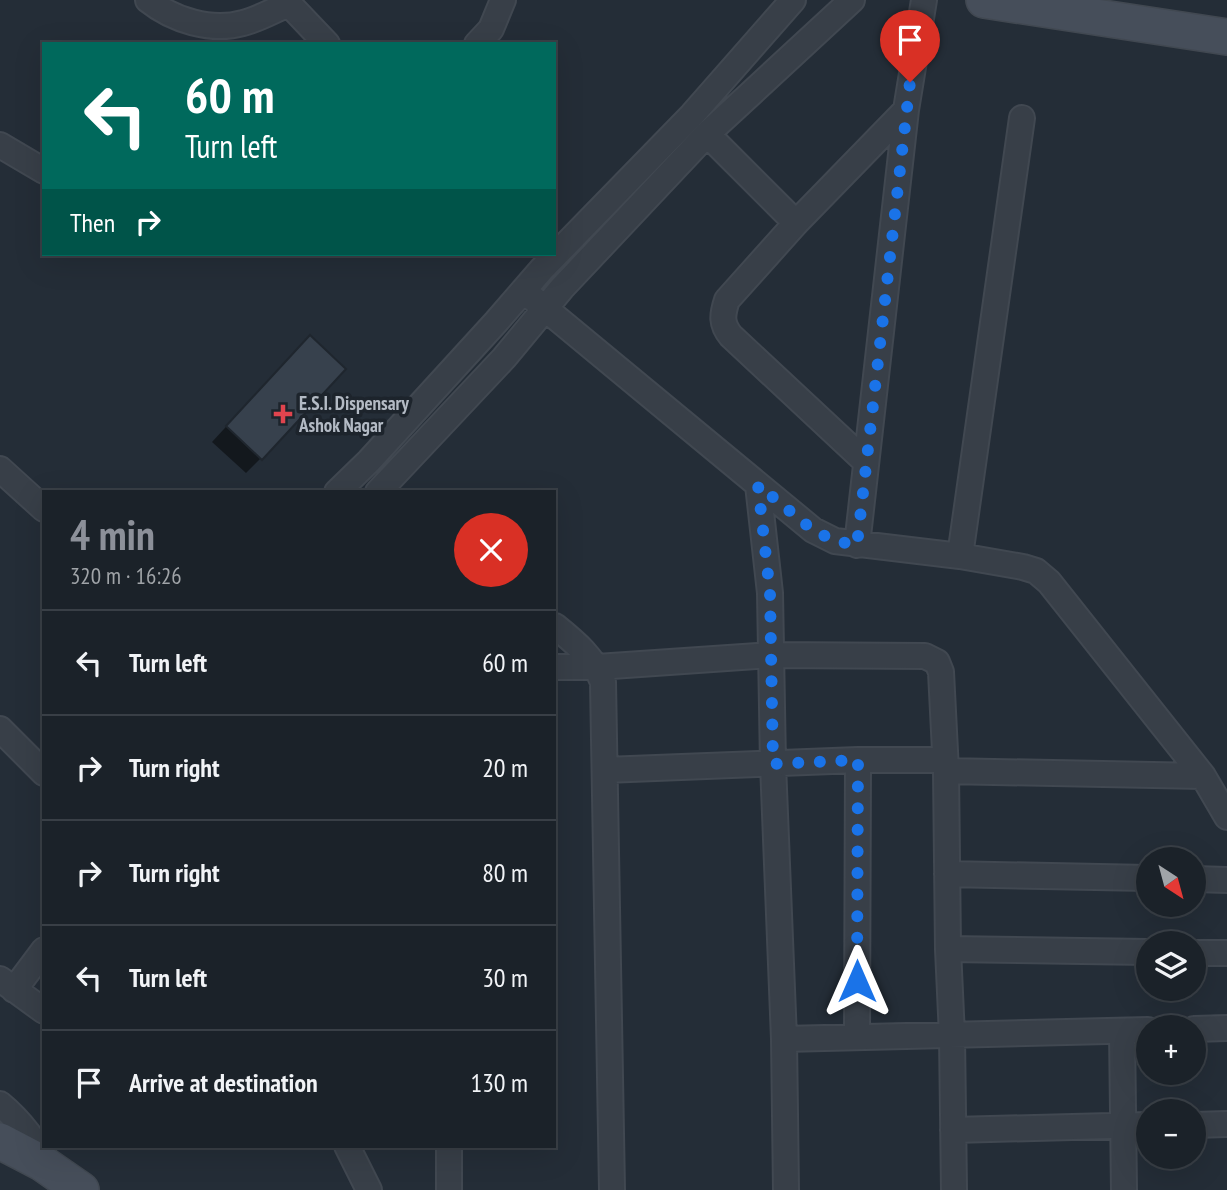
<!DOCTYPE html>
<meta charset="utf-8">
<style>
:root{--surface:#1b2229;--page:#282f35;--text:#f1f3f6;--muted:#a0a4a8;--line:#393f46;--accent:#8c9099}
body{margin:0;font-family:"PT Sans Narrow",sans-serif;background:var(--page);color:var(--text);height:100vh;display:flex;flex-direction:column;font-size:26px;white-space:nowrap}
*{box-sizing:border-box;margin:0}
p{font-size:23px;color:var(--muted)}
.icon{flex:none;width:38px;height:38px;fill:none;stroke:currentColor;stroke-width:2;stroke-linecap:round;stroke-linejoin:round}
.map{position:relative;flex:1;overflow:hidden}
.drawer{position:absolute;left:42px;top:490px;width:514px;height:658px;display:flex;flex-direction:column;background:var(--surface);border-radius:0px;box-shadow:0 7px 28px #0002,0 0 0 2px var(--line)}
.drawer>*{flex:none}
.guide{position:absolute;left:42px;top:42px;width:514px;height:214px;border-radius:0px;box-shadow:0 7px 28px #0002,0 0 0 2px var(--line);background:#00695c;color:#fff;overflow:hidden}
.needle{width:46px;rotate:144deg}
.tools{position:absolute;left:1136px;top:847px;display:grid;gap:14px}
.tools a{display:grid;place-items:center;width:70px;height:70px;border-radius:50%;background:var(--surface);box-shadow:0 7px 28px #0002,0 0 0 2px var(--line);font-size:35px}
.pin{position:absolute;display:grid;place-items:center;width:60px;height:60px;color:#fff;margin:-72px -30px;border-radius:50% 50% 50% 0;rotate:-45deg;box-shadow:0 0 7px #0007}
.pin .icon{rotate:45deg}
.me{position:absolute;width:77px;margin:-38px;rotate:0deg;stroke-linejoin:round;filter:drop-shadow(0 0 5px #0008)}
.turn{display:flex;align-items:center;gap:24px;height:147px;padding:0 28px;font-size:32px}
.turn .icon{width:91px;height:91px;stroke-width:2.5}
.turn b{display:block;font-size:49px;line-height:60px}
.then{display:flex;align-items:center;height:66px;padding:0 28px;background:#0003;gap:14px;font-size:26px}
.round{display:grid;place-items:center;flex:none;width:74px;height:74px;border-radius:37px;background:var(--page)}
.summary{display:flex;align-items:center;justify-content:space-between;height:119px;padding:0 28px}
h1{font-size:42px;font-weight:800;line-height:52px;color:var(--accent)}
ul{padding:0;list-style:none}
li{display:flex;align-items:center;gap:21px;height:105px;padding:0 28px;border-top:2px solid var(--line)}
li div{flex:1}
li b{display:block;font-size:26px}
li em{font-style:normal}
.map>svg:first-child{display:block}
.shadow{fill:#0007}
.building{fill:#37414d;stroke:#1f262e;stroke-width:2}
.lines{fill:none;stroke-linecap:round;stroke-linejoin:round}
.street-casing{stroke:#414851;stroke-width:28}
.secondary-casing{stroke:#414851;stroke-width:38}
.street{stroke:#383f48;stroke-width:24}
.secondary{stroke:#464e5a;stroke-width:35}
.route{stroke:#1a73e8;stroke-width:12;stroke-dasharray:0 21.6}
.health-dot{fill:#e0444e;stroke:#1d242c;stroke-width:2.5}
.labels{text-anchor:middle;stroke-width:7;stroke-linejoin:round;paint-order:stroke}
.poi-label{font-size:19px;font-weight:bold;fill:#b3bac4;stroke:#1d242c;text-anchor:start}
</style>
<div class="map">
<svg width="1227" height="1190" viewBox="0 0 1227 1190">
<rect width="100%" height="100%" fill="#242d37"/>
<path class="shadow" d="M 295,352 L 261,458 L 246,473 L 212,442 Z"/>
<path class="building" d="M 310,335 L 346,369 L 262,460 L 226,426 Z"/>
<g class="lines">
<g class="street-casing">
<path id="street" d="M 148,0 C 173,20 211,32 243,23 C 259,19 274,10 289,4
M 289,4 L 327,44
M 477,44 L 491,29 L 503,0
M 707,134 L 796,223
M 0,145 L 44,171
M 524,291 L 813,530 L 835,541 L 960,556 L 1023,567 L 1036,571 L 1049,582 L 1203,776 L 1227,817
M 865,461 L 731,336 C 721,324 722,315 727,300 L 796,223 L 906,110
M 0,469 L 44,509
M 758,485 L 770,593 L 773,764 L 784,1039 L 786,1190
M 337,492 L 369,461 L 496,322 L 542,269 L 692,115 L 793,0
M 378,492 L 504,358 L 562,288 L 707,134 L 852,0
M 857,545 L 906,110 L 924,0
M 960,556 L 1022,118
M 555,626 C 576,643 593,657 603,682 L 612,1190
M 555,667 L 597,667 L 770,655 L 925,656 L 937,662 L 941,672 L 946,771 L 948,949 L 952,1036 L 954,1190
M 0,729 L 44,773
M 605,770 L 858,760 L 945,760
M 946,771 L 1203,776
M 947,874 L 1148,878
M 1194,879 L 1227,880
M 948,949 L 1148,952
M 1194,953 L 1227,953
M 0,979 L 44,1011
M 14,990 L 44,950
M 1194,1029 L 1227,1028
M 1122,1031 L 1124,1190
M 857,1036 L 858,760
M 784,1039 L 1148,1030
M 0,1104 C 22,1122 35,1142 50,1166
M 1194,1125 L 1227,1124
M 953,1130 L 1148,1125
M 347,1146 L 369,1190
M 449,1190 L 449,1146"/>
</g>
<g class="secondary-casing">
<path id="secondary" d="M 984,0 L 1227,37
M 0,1141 L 42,1163 L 81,1190"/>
</g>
<use href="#street" class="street"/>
<use href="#secondary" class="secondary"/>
</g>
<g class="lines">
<path class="route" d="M 857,981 L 858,760 L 773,764 L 770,593 L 758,485 L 813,530 L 835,541 L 857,545 L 910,82"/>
</g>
<path class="health-dot" d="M279.5 403.5h7v7h7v7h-7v7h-7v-7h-7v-7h7z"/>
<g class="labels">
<g class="poi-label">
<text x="299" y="410">E.S.I. Dispensary<tspan x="299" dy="22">Ashok Nagar</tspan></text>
</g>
</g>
</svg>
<div class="tools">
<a><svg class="needle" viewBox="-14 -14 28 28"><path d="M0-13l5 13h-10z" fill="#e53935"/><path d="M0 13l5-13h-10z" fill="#a0a4a8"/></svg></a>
<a><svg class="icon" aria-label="layers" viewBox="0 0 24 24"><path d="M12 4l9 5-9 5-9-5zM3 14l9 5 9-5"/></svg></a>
<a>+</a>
<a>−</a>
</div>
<div class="pin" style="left:910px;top:82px;background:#d93025"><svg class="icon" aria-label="arrive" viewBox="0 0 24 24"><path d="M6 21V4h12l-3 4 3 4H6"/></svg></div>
<svg class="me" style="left:857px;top:981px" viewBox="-20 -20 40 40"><path d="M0-17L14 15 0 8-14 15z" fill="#1a73e8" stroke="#fff" stroke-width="4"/></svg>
<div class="guide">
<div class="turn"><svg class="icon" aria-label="left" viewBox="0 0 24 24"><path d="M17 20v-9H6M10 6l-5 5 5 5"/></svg><div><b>60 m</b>Turn left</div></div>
<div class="then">Then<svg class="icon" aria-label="right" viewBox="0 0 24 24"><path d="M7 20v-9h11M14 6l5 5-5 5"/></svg></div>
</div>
<section class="drawer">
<div class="summary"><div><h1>4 min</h1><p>320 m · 16:26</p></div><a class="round" style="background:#d93025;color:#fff"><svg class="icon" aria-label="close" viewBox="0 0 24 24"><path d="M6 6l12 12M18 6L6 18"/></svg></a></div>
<ul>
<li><svg class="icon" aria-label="left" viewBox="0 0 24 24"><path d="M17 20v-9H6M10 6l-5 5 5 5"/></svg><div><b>Turn left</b></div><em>60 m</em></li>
<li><svg class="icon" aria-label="right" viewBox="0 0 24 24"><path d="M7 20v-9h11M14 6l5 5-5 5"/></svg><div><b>Turn right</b></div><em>20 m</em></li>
<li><svg class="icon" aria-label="right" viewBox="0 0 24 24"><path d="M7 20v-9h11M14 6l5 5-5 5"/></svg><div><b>Turn right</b></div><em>80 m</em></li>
<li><svg class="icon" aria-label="left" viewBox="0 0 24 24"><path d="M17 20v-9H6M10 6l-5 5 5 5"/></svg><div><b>Turn left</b></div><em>30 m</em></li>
<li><svg class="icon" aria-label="arrive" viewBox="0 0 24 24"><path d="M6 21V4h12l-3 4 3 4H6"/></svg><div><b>Arrive at destination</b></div><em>130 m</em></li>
</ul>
</section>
</div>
